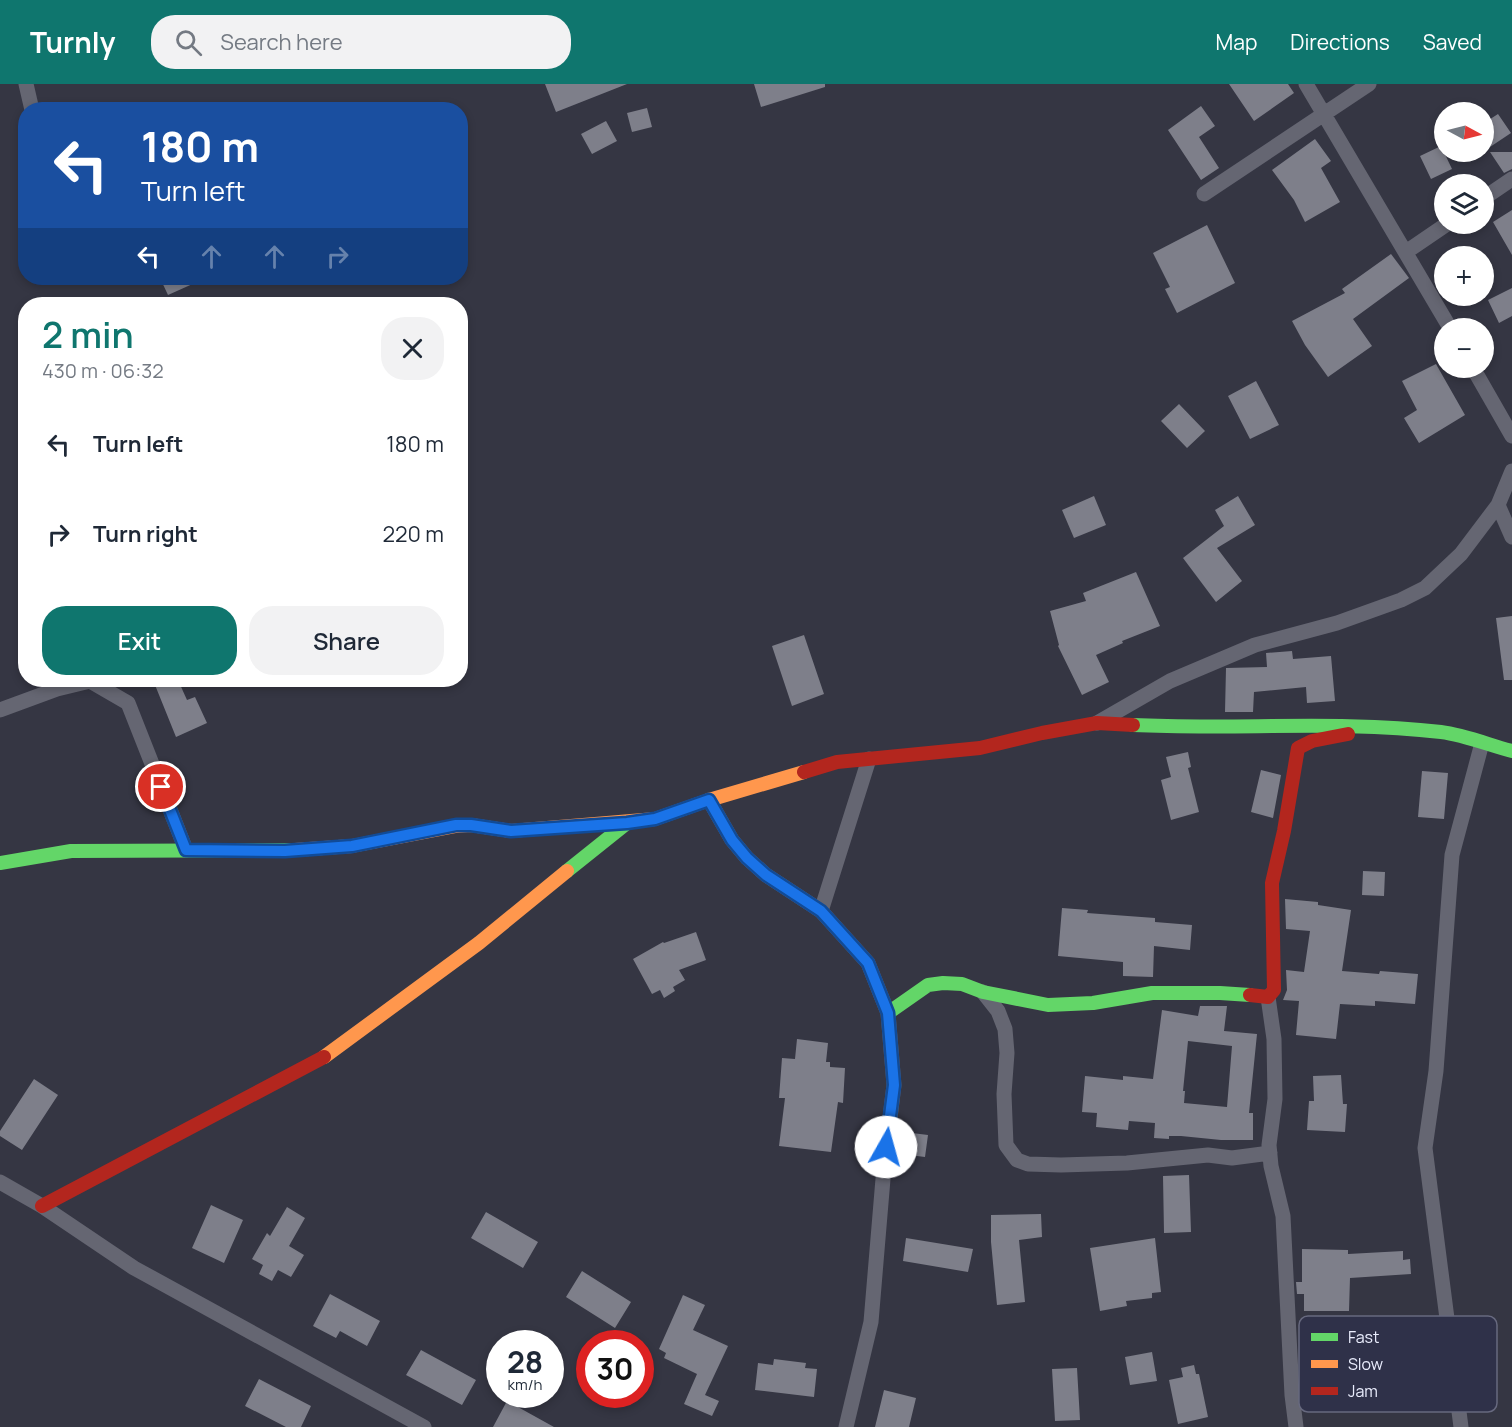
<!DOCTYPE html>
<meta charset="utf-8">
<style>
:root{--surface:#fff;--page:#f2f2f3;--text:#1f2937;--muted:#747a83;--accent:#0f766e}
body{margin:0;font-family:Manrope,sans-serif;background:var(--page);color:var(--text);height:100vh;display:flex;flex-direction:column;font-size:22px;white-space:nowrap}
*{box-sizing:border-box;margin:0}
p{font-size:20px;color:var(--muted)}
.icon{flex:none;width:33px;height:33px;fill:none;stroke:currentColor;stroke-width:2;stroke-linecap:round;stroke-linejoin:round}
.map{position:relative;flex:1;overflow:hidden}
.panel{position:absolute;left:18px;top:213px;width:450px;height:390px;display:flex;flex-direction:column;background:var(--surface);border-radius:24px;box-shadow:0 3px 9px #0003}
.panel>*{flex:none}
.top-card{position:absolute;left:18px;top:18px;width:450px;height:183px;border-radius:24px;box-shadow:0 3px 9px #0003;background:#1a4fa0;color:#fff;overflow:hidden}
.needle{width:39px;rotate:97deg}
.tools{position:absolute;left:1434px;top:18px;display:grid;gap:12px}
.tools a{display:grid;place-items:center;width:60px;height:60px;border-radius:50%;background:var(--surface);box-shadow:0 3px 9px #0003;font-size:30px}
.speed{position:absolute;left:486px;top:1246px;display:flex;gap:12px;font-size:30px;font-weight:700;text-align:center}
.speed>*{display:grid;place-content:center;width:78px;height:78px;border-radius:50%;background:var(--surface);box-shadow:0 3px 9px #0003;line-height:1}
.speed small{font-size:15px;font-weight:400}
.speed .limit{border:9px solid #d22;background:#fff;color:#111}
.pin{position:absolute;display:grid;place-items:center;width:51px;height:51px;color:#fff;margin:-26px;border:3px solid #fff;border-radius:50%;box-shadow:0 2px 6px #0007}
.me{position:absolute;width:66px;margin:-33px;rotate:7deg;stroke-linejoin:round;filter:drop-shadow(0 0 4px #0008)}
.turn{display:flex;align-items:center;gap:21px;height:126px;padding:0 24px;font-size:27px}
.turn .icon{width:78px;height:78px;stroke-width:2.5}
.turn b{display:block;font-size:42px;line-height:51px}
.lanes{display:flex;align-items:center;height:57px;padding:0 24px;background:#0003;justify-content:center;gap:30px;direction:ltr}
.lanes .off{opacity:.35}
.round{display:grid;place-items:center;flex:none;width:63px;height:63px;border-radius:24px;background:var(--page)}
.head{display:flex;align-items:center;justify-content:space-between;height:102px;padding:0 24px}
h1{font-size:36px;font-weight:600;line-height:45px;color:var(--accent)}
.button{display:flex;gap:12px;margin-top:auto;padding:12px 24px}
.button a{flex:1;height:69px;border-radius:24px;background:var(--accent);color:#fff;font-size:24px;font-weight:600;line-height:69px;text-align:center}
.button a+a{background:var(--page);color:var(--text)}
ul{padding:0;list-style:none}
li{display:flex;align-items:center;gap:18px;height:90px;padding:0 24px}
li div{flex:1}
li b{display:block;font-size:22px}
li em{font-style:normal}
header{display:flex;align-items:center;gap:36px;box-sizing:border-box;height:84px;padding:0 30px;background:var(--accent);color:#fff}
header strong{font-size:28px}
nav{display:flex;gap:33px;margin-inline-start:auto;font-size:21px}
.search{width:420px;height:54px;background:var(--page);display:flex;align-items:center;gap:15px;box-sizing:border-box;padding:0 21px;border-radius:24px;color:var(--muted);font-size:22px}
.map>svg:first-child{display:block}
.building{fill:#7e7f8a;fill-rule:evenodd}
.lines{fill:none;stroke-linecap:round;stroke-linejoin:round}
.street{stroke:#656672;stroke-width:15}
.fast{stroke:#63d668;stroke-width:14}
.slow{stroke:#ff974d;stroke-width:14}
.jam{stroke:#b3261e;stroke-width:14}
.route-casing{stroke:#114b97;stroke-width:15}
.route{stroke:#1a73e8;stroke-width:10}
.key{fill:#2f3149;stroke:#67697f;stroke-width:1.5}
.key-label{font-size:16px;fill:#eaedfd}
</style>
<header>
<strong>Turnly</strong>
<div class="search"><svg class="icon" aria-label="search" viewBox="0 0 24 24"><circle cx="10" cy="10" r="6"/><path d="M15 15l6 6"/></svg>Search here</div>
<nav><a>Map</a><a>Directions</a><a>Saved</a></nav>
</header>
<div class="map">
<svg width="1512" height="1343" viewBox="0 0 1512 1343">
<rect width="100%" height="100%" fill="#353643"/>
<path class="building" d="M 545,0 L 627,0 L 556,28 Z
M 754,0 L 825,0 L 825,3 L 761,23 Z
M 1229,0 L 1288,0 L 1294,9 L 1254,37 Z
M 1201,22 L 1215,42 L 1199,53 L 1219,84 L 1201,96 L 1168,46 Z
M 647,24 L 652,43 L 632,48 L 627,29 Z
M 1498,30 L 1511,49 L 1484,67 L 1484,39 Z
M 606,37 L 617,57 L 592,70 L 581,50 Z
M 1315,55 L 1331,77 L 1321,84 L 1340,118 L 1305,138 L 1294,116 L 1272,86 Z
M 1441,62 L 1452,85 L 1431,95 L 1420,72 Z
M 1490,68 L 1512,68 L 1512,85 L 1504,89 Z
M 1512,126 L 1512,171 L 1493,138 Z
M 1207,141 L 1235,199 L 1177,229 L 1165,205 L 1170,203 L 1153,169 Z
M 1391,170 L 1409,194 L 1353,235 L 1372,262 L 1328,293 L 1305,261 L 1292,237 L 1345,209 L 1342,205 Z
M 160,194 L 206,194 L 168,211 Z
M 1512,204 L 1512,232 L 1499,239 L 1488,216 Z
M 1436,280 L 1465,331 L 1419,359 L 1404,334 L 1417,326 L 1402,297 Z
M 1256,297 L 1279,341 L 1250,355 L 1228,312 Z
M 1179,320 L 1205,347 L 1187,364 L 1161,337 Z
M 1094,412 L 1106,441 L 1074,454 L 1062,426 Z
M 1238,412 L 1255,441 L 1217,464 L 1242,497 L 1216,518 L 1183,474 L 1224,442 L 1215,426 Z
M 1136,488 L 1160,542 L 1122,557 L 1123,559 L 1096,571 L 1109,598 L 1082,611 L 1058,562 L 1059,561 L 1050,527 L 1086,517 L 1083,509 Z
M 1512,532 L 1512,596 L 1504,596 L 1496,534 Z
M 804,551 L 824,610 L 792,622 L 772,562 Z
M 1292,567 L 1293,575 L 1331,572 L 1335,617 L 1307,619 L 1306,603 L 1254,608 L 1253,628 L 1225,628 L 1226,584 L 1267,583 L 1266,569 Z
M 153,596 L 178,596 L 187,616 L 195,613 L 207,639 L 176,653 Z
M 1188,668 L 1191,683 L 1188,684 L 1199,728 L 1171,736 L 1161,696 L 1171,693 L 1166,673 Z
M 1261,686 L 1281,691 L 1273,734 L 1251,728 Z
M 1422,687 L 1448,689 L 1444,735 L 1418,733 Z
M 1363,787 L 1385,788 L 1384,812 L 1362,811 Z
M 1285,815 L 1318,818 L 1318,821 L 1351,826 L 1342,887 L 1379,890 L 1380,887 L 1418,890 L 1415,920 L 1375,917 L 1375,922 L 1340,920 L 1336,955 L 1296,951 L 1299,917 L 1283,916 L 1287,906 L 1286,886 L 1304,888 L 1310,847 L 1286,845 Z
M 1062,824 L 1088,826 L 1087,829 L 1155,834 L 1155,838 L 1192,841 L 1190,866 L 1154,862 L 1153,893 L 1123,892 L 1123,878 L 1058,872 Z
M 696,848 L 706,876 L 679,886 L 685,896 L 673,903 L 675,907 L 664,914 L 660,906 L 652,910 L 633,875 L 663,858 L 664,859 Z
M 1200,922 L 1227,922 L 1224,947 L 1257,950 L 1249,1029 L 1253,1029 L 1253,1056 L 1221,1056 L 1181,1052 L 1169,1052 L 1169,1055 L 1154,1054 L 1155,1039 L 1129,1037 L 1128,1046 L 1096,1043 L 1097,1029 L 1082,1028 L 1085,992 L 1123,996 L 1123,992 L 1153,995 L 1162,926 L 1198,932 ZM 1188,957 L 1232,962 L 1227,1023 L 1184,1019 L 1185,1007 L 1183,1007 Z
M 797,955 L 828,959 L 826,978 L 830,978 L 830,983 L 845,984 L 843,1019 L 838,1018 L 831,1068 L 779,1062 L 785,1014 L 779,1014 L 782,974 L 795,975 Z
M 1341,991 L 1343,1020 L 1347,1020 L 1345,1048 L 1307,1046 L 1309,1017 L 1314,1017 L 1313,992 Z
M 34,995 L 58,1011 L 22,1066 L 0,1052 L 0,1047 Z
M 904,1048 L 928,1051 L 925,1073 L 901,1070 Z
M 1189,1091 L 1191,1148 L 1164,1149 L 1163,1092 Z
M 211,1121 L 243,1136 L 224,1179 L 192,1164 Z
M 287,1123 L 305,1134 L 289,1162 L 304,1171 L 291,1193 L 278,1186 L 272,1197 L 259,1190 L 263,1181 L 252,1175 L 267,1149 L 270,1152 Z
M 486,1128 L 538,1158 L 523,1184 L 471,1154 Z
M 1041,1130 L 1042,1153 L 1019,1156 L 1025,1218 L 997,1221 L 991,1158 L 991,1131 Z
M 906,1154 L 973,1165 L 968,1188 L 903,1177 Z
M 1155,1154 L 1161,1208 L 1152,1209 L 1152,1214 L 1126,1217 L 1127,1222 L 1100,1227 L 1090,1164 Z
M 1302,1165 L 1348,1166 L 1348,1170 L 1403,1167 L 1403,1176 L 1410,1175 L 1411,1190 L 1350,1194 L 1349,1227 L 1304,1227 L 1304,1210 L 1297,1210 L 1296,1198 L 1302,1198 Z
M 582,1187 L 631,1218 L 615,1244 L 566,1213 Z
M 330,1210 L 380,1237 L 367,1262 L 340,1247 L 336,1254 L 313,1242 Z
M 683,1211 L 705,1221 L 693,1246 L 728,1262 L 705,1311 L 719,1317 L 712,1332 L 684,1320 L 697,1290 L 664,1274 L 666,1269 L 659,1265 Z
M 421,1266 L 476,1296 L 462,1321 L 406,1291 Z
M 1152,1268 L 1157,1297 L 1130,1301 L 1125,1273 Z
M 774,1275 L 806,1279 L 805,1284 L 817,1285 L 814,1313 L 755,1306 L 758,1279 L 773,1281 Z
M 1194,1281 L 1196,1290 L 1199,1290 L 1208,1333 L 1178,1340 L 1169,1296 L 1183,1293 L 1181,1284 Z
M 1077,1284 L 1080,1336 L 1055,1337 L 1052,1285 Z
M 259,1295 L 311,1322 L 301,1343 L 286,1343 L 245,1322 Z
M 884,1306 L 916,1314 L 909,1343 L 875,1343 Z
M 507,1317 L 554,1343 L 493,1343 Z"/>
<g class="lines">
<path class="street" d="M 26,0 L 32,26
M 1306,0 L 1450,244
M 1204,110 L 1369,0
M 1484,114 L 1512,95
M 1406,168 L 1447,140
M 1473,284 L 1512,352
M 1498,421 L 1512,453
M 0,626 L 57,605 L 90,597 L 128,619 L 186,766
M 1097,639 L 1170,597 L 1255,561 L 1337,539 L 1401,516 L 1425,504 L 1461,470 L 1498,421 L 1512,387
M 709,716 L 732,756 L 747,774 L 766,791 L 821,827 L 868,879 L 888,929 L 894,1001 L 884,1083 L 871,1238 L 846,1343
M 821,827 L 869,675
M 983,908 L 998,927 L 1005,945 L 1007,969 L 1004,1010 L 1006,1061 L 1017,1076 L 1028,1080 L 1061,1081 L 1127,1079 L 1208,1071 L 1232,1074 L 1270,1069
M 1268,913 L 1274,955 L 1275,1015 L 1269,1061 L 1271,1082 L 1283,1132 L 1292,1311 L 1296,1343
M 0,1098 L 42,1122 L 134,1184 L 424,1343
M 1461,1343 L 1425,1064 L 1436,987 L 1452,771 L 1482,659"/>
<path class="fast" d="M 1133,641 C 1236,646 1339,636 1441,648 C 1465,651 1489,661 1512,667
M 0,779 L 71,767 L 295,766
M 567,787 L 627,739
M 888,929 L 928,901 L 943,899 L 962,900 L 983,908 L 1048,921 L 1093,919 L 1152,909 L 1220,909 L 1250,911"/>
<path class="slow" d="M 295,766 L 352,762 L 456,742 L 471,741 L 511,747 L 655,735 L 709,716 L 804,688
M 324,973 L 479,859 L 567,787"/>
<path class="jam" d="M 804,688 L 837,678 L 980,664 L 1042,649 L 1097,639 L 1133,641
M 1250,911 L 1268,913 L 1274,906 L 1272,799 L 1284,747 L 1298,664 L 1312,657 L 1348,650
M 42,1122 L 324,973"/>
</g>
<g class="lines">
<g class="route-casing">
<path id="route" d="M 161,703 L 186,766 L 285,767 L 352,762 L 456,741 L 471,741 L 511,747 L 627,739 L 655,735 L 709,716 L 732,756 L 747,774 L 766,791 L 821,827 L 868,879 L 888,929 L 894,1001 L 886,1063"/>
</g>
<use href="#route" class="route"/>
</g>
<rect x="1299" y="1232" width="198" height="96" rx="9" class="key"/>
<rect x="1311" y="1249" width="27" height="8" fill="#63d668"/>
<rect x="1311" y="1276" width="27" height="8" fill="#ff974d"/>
<rect x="1311" y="1303" width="27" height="8" fill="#b3261e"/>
<g class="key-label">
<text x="1348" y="1259">Fast</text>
<text x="1348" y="1286">Slow</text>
<text x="1348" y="1313">Jam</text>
</g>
</svg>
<div class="tools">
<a><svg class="needle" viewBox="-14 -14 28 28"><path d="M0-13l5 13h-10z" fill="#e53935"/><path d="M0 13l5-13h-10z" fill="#747a83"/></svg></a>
<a><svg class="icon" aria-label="layers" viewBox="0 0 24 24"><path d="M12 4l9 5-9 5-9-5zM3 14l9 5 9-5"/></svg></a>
<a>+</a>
<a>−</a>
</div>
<div class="speed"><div>28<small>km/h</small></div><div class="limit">30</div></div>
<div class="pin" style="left:161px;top:703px;background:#d93025"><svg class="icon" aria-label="arrive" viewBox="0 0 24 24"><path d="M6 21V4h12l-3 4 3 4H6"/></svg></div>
<svg class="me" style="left:886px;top:1063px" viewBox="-20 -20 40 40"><circle r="19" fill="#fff"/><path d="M0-13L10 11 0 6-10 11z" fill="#1a73e8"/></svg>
<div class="top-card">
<div class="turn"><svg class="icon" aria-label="left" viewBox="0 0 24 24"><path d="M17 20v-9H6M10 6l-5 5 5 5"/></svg><div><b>180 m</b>Turn left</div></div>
<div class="lanes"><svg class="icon" aria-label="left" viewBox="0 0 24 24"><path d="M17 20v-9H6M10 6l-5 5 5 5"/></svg><svg class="icon off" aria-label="ahead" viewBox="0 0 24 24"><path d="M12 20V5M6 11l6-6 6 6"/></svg><svg class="icon off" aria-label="ahead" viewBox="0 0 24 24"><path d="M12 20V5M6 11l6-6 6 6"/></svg><svg class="icon off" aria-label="right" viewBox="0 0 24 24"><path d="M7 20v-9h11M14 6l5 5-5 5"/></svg></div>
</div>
<section class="panel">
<div class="head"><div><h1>2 min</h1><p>430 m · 06:32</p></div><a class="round"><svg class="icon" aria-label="close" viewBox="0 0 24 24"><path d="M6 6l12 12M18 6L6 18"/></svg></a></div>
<ul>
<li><svg class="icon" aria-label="left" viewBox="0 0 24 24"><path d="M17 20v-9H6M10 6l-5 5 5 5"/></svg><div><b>Turn left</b></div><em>180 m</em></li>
<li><svg class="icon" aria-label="right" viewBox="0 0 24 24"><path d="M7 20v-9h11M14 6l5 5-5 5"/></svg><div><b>Turn right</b></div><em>220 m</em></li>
</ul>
<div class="button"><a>Exit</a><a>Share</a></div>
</section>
</div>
